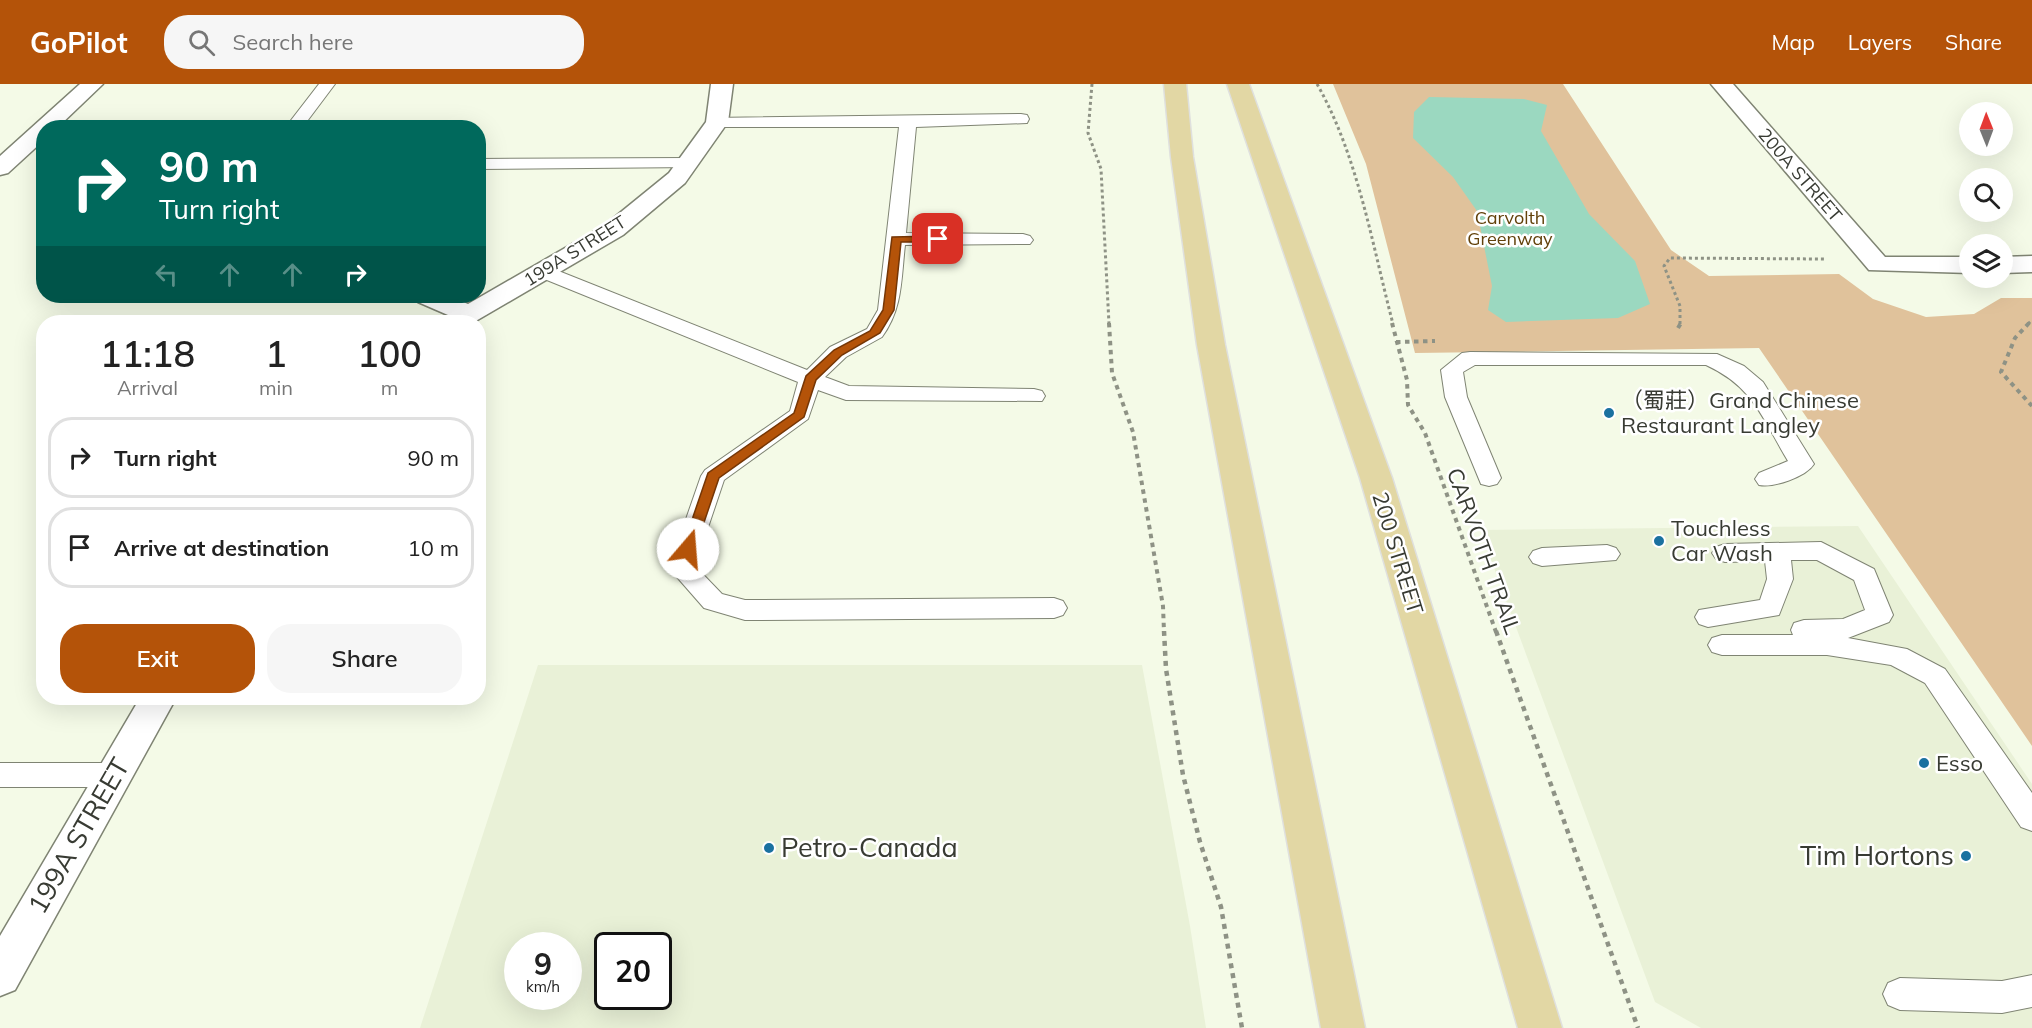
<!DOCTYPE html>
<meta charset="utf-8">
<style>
:root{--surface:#fff;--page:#f6f6f6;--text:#222;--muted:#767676;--line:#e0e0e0;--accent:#b45309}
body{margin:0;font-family:Mulish,"Noto Sans SC",sans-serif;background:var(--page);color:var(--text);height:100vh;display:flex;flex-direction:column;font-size:22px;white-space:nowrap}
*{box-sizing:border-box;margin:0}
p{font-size:20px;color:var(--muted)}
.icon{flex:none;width:33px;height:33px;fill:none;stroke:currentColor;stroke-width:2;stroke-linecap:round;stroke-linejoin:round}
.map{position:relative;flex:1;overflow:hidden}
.sheet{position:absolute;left:36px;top:231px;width:450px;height:390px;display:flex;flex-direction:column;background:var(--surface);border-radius:24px;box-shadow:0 6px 24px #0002}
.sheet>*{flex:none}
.hud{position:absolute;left:36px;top:36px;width:450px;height:183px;border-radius:24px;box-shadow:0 6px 24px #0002;background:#00695c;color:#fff;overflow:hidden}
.needle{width:39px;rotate:359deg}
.controls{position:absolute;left:1959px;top:18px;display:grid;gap:12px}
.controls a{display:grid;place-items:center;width:54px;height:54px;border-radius:50%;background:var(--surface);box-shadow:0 6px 24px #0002;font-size:30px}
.speed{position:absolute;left:504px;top:848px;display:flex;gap:12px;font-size:30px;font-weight:700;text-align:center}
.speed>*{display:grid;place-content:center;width:78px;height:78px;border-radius:50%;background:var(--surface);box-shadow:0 6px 24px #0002;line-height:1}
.speed small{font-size:15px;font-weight:400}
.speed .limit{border:3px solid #111;border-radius:9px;background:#fff;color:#111}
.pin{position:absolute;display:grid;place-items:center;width:51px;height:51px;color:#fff;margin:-26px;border-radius:12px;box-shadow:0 3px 9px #0006}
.me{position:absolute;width:66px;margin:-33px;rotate:18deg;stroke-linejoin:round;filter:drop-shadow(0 0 4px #0008)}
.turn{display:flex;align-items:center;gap:21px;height:126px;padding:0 24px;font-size:27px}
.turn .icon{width:78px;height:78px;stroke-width:2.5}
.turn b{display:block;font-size:42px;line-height:51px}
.lanes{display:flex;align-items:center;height:57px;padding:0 24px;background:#0003;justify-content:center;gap:30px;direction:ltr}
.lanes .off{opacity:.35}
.eta{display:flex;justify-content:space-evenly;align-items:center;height:102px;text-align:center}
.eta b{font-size:36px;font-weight:600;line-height:42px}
.button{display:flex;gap:12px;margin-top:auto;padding:12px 24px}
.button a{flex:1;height:69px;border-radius:24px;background:var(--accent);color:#fff;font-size:24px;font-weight:600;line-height:69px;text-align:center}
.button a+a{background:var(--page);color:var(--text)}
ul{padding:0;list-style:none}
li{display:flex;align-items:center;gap:18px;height:81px;margin:0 12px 9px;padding:0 12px;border:3px solid var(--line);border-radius:24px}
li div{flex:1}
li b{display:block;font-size:22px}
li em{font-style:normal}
header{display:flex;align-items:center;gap:36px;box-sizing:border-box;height:84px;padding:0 30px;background:var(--accent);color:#fff}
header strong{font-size:28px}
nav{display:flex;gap:33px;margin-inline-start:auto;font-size:21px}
.search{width:420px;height:54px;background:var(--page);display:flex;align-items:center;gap:15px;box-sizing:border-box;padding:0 21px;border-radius:24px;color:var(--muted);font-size:22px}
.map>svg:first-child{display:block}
.built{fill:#e9f1d7;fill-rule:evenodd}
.green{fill:#e0c29b}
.water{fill:#9bd8c0}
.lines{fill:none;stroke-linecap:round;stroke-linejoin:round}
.service-casing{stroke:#7f8473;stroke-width:2}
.minor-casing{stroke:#7f8473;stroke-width:3}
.primary-casing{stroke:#dfe0de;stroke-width:3}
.path-far2{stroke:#8e9285;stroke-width:3;stroke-dasharray:3 3;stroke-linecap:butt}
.path-far1{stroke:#8e9285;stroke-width:4;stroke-dasharray:4.5 4.5;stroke-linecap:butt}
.path{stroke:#8e9285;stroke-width:4.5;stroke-dasharray:5 5;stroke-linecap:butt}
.service{fill:#fff;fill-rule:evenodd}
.minor{fill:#fff;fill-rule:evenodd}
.primary{fill:#e2d7a4;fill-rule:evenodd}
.route{fill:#b45309;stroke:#753606;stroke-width:1.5}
.poi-dot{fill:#1a71a0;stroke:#fff;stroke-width:2}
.labels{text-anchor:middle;stroke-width:5;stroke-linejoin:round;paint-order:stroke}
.far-street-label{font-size:18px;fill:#383b33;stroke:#fff}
.far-park-label{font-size:18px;fill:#62410a;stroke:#fff}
.poi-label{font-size:22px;fill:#383b33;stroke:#fff;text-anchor:start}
.street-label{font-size:22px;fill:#383b33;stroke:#fff}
.near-street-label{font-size:27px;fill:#383b33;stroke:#fff}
.near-poi-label{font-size:27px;fill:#383b33;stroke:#fff;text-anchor:start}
</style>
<header>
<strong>GoPilot</strong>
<div class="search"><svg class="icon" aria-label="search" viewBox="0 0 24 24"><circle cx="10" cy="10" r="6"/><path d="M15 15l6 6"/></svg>Search here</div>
<nav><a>Map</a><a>Layers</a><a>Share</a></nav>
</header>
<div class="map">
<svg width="2032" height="944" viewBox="0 0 2032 944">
<rect width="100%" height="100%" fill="#f4fae7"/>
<path class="built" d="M 1858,442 L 2032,700 L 2032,944 L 1701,944 L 1655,918 L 1480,446 Z
M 538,581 L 1142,581 L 1190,842 L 1206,944 L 420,944 ZM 518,861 L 568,861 L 568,912 L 518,912 ZM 608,861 L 658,861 L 658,912 L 608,912 Z"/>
<path class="green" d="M 1333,0 L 1563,0 L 1671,166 L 1709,192 L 1839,190 L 1873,215 L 1926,233 L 1974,230 L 2001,214 L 2032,214 L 2032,662 L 1759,264 L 1415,269 L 1366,80 Z"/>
<path class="water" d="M 1429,13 L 1524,15 L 1547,21 L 1541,47 L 1589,130 L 1635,177 L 1650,220 L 1618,234 L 1506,238 L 1488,226 L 1492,202 L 1477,127 L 1453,93 L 1413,54 L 1414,28 Z"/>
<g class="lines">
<g class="service-casing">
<path id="service" d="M 319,0 L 335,0 L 302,44 L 285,44 Z
M 1021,30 L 1027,31 L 1029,35 L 1027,39 L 916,43 L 906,149 L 1023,150 L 1030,152 L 1033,156 L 1030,160 L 905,161 C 901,195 903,224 882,253 L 846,273 L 825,293 L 849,302 L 1034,305 L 1042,307 L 1045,312 L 1042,317 L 846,316 L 818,306 L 808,335 L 724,396 L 695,482 L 722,510 L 745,516 L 1054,514 L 1063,517 L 1067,524 L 1063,531 L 1054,534 L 745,536 L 704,524 L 669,484 L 701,392 L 705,386 L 790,327 L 798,298 L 537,192 L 534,188 L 537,184 L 551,184 L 807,286 L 830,263 L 867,245 L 878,226 L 899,43 L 717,43 L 711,42 L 708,38 L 711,34 Z
M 688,74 L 697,79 L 694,83 L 478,85 L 478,75 Z
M 1470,268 L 1717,270 L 1744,282 L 1763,298 L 1814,380 C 1806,393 1773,404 1759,401 L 1755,395 L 1759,389 L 1788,377 C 1762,334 1754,303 1706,281 L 1475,281 L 1463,288 L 1467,313 L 1501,394 L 1497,400 L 1489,402 L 1481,400 L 1445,313 L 1441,286 L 1462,269 Z
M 1821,458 L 1874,485 L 1893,531 L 1889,538 L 1848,554 L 1907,565 L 1945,585 L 2032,709 L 2032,747 L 2021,743 L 1925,599 L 1891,581 L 1827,571 L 1722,571 L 1712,568 L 1708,561 L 1712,554 L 1722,551 L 1793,551 L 1791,546 L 1794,539 L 1804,536 L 1843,535 L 1865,526 L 1854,496 L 1817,476 L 1791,476 L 1793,495 L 1779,531 L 1708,543 L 1699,540 L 1695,533 L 1699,526 L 1760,516 L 1767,495 L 1765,477 L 1725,478 L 1716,475 L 1712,469 L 1716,463 L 1725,460 Z
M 1607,461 L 1616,464 L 1620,470 L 1616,476 L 1542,482 L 1533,479 L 1529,473 L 1533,467 L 1542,464 Z
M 0,679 L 113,679 L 124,682 L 128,691 L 124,700 L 113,703 L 0,703 Z
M 2032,891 L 2032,923 L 2002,929 L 1900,926 L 1888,921 L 1883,910 L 1888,899 L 1900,894 L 2002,897 Z"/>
</g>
<g class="minor-casing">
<path id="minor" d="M 80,0 L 103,0 L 57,44 L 44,44 L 44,56 L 8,89 L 0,91 L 0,72 Z
M 711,0 L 733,0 L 728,38 L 685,99 L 623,151 L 474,238 L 442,238 L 448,231 L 418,218 L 414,212 L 448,212 L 468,220 L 605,141 L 669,89 L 706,38 Z
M 1711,0 L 1733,0 L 1885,173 L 1970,173 L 1970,189 L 1869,186 Z
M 2032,172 L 2032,188 L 2002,189 L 2002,173 Z
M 140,614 L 176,614 L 15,906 L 0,912 L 0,852 Z"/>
</g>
<g class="primary-casing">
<path id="primary" d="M 1164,0 L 1186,0 L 1193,73 L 1225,261 L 1365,944 L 1321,944 L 1197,261 L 1171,73 Z
M 1227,0 L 1249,0 L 1392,394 L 1562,944 L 1518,944 L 1360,394 Z"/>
</g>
<path class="path-far2" d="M 1092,0 L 1088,49 L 1101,85 L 1109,240
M 1317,0 C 1358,72 1372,160 1393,240
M 1680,240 L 1680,222 L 1664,182 L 1670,174 L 1825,175
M 2028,240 L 2032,236"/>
<path class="path-far1" d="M 1109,239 L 1112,289 L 1133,348 L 1163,522 L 1164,548
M 1392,239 L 1407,296 L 1408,321 L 1425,349 L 1496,548
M 2029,239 L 2015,254 L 2001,288 L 2032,322
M 1678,244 L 1681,239
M 1396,258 L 1435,257"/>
<path class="path" d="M 1164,547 L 1166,585 L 1183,691 L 1200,758 L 1221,823 L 1242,944
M 1496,547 L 1638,944"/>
<use href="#service" class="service"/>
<use href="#minor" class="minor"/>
<use href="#primary" class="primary"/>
</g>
<path class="route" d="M 892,153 L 938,152 L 943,155 L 938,158 L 901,158 L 894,226 L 880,249 L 842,271 L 816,296 L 804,333 L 719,394 L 695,465 L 688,470 L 684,469 L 682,465 L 708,389 L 794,329 L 806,292 L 834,266 L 870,247 L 883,226 Z"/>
<g class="poi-dot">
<circle cx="1609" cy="329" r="6"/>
<circle cx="1659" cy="457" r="6"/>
<circle cx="1924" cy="679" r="6"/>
<circle cx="769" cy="764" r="6"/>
<circle cx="1966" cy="772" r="6"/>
</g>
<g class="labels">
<g class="far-street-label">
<text transform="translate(1800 91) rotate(49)" y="6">200A STREET</text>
<text transform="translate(575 167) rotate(-32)" y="6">199A STREET</text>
</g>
<g class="far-park-label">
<text x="1510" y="140">Carvolth<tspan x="1510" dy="21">Greenway</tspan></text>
</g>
<g class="poi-label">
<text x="1621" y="324">（蜀莊）Grand Chinese<tspan x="1621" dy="25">Restaurant Langley</tspan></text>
<text x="1671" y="452">Touchless<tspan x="1671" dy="25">Car Wash</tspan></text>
<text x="1936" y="687">Esso</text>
</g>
<g class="street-label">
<text transform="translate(1484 467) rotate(70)" y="8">CARVOTH TRAIL</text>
<text transform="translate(1398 469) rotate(73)" y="8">200 STREET</text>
</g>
<g class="near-street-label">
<text transform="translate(79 752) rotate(-60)" y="9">199A STREET</text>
</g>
<g class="near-poi-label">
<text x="781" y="773">Petro-Canada</text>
<text x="1954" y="781" text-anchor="end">Tim Hortons</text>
</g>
</g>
</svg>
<div class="controls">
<a><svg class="needle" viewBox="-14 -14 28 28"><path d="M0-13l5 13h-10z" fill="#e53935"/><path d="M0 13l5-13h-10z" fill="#767676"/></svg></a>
<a><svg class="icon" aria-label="search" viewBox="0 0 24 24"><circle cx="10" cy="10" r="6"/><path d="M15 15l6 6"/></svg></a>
<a><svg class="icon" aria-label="layers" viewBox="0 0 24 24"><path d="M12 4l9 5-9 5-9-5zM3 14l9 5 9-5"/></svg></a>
</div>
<div class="speed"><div>9<small>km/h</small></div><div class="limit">20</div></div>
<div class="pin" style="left:938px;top:155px;background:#d93025"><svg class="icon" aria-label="arrive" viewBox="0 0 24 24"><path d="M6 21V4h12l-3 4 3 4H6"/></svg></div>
<svg class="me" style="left:688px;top:465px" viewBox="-20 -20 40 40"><circle r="19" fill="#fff"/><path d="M0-13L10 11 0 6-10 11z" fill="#b45309"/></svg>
<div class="hud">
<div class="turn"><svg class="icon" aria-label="right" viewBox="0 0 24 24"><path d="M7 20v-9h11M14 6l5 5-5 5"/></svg><div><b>90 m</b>Turn right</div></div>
<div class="lanes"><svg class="icon off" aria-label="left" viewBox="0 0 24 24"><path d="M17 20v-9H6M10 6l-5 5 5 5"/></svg><svg class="icon off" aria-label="ahead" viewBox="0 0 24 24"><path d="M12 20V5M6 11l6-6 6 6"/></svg><svg class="icon off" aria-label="ahead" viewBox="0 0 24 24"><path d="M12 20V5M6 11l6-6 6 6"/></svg><svg class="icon" aria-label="right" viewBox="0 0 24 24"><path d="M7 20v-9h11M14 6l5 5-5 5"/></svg></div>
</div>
<section class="sheet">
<div class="eta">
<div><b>11:18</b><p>Arrival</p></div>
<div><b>1</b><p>min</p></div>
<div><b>100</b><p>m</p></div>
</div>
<ul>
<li><svg class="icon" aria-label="right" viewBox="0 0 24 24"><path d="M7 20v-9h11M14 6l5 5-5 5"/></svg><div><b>Turn right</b></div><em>90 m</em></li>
<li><svg class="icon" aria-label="arrive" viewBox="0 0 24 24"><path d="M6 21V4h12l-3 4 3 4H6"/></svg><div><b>Arrive at destination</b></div><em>10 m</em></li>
</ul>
<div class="button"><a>Exit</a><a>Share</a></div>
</section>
</div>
